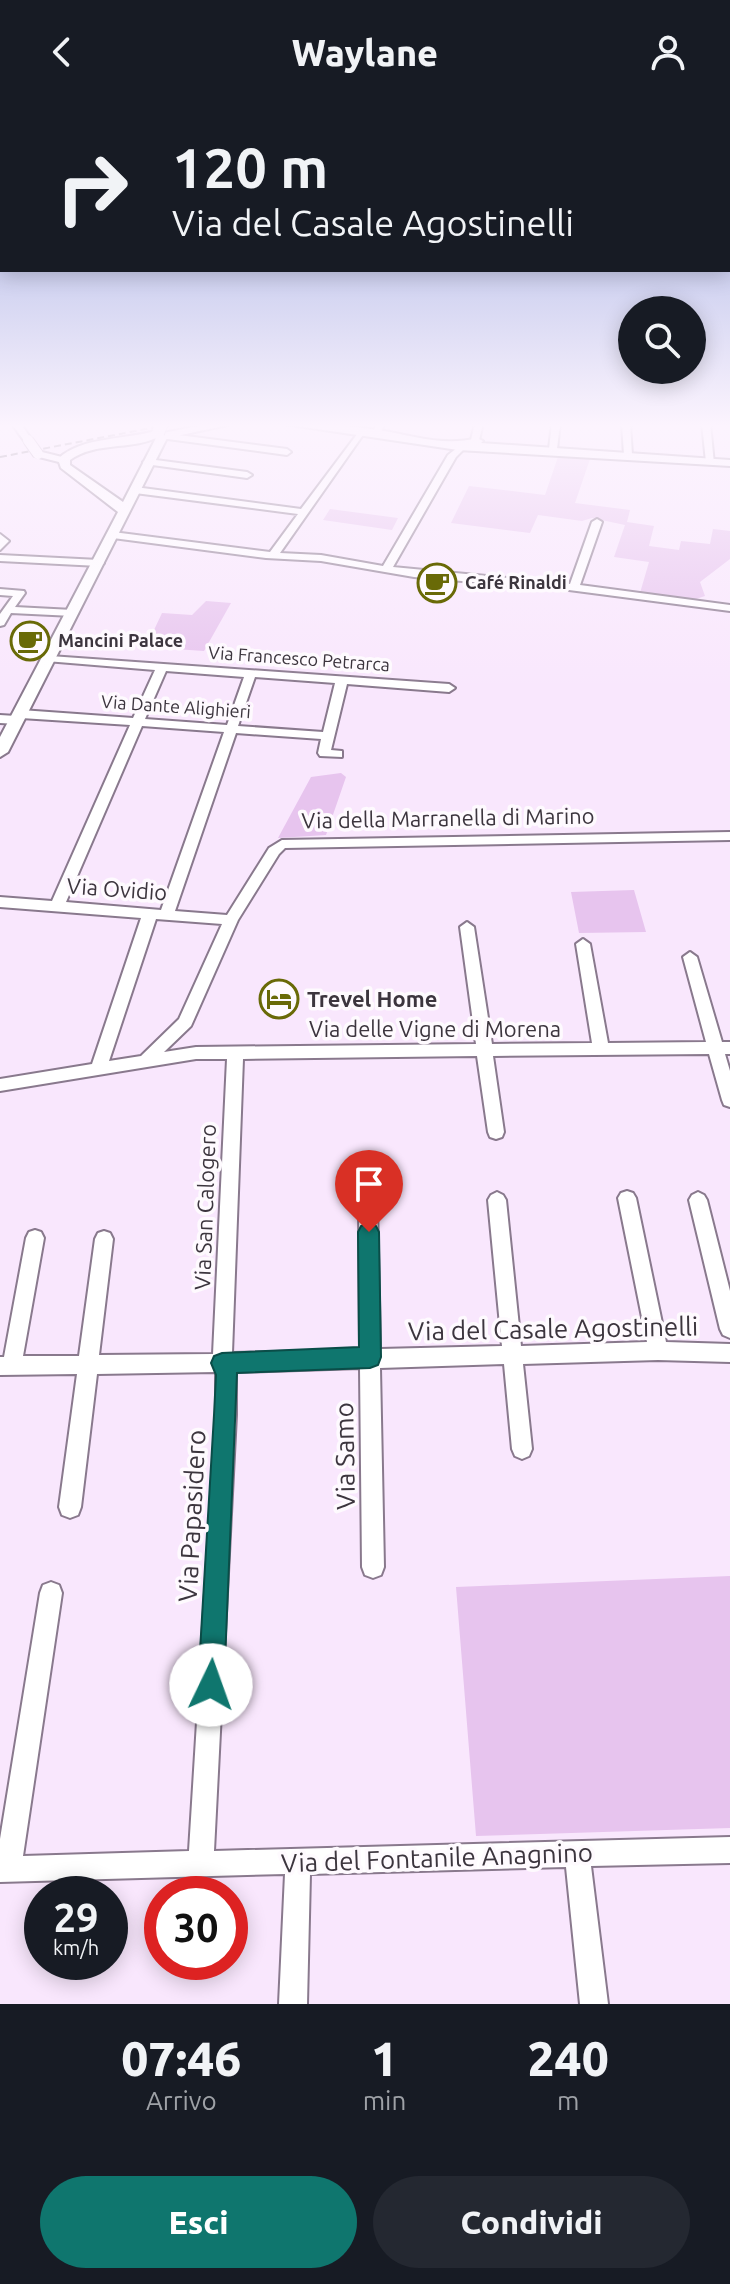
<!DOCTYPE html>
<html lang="it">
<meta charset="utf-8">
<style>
:root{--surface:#171b24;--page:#242831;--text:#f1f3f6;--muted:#9ea1a6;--accent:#0f766e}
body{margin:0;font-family:Ubuntu,sans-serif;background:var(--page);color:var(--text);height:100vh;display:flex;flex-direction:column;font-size:30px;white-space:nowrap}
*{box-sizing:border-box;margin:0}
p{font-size:26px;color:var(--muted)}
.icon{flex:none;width:44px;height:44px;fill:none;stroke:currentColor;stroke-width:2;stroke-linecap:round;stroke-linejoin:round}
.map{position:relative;height:1900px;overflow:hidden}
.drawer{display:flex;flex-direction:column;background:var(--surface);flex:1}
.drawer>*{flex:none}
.banner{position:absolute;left:0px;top:0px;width:730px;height:168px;box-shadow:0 4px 20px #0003;background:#171b24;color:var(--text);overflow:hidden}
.buttons{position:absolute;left:618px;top:192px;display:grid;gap:16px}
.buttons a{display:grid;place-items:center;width:88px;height:88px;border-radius:50%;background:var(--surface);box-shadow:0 4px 20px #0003;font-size:40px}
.speed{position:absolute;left:24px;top:1772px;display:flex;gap:16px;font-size:40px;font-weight:700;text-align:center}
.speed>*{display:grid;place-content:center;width:104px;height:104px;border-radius:50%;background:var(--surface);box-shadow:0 4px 20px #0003;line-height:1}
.speed small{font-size:20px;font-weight:400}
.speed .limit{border:12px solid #d22;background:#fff;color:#111}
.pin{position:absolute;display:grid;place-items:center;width:68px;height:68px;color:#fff;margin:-82px -34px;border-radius:50% 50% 50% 0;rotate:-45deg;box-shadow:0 0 8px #0007}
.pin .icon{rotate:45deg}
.me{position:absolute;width:88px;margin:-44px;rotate:3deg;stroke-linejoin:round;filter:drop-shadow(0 0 6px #0008)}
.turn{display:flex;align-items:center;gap:28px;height:168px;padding:0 40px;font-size:36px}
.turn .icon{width:104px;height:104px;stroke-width:2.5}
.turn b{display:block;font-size:56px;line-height:68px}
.eta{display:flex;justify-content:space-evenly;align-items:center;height:136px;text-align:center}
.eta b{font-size:48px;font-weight:800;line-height:56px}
.action{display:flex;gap:16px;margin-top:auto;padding:16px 40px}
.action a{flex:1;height:92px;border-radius:48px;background:var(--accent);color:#fff;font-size:32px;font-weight:800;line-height:92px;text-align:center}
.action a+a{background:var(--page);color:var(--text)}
header{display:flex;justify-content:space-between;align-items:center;height:104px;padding:0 40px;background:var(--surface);font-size:36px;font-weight:800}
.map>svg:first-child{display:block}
.green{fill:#e7c4ee}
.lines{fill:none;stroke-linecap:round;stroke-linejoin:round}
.minor-casing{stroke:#89798d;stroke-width:4}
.tertiary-casing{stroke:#89798d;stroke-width:4}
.minor{fill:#fff;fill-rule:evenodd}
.tertiary{fill:#fff;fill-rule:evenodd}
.rail{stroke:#5a525d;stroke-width:2;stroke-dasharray:7 4;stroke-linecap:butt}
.minor-bridge-casing{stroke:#89798d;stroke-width:12;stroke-linecap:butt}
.tertiary-bridge-casing{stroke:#89798d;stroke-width:14;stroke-linecap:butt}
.minor-bridge{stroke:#fff;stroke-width:10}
.tertiary-bridge{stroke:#fff;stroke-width:12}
.route{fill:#0f766e;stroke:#0a4d48;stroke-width:2}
.labels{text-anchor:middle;stroke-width:7;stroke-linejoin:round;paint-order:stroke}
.far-poi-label{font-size:18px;font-weight:bold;fill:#3c353e;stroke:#fefafe;text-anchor:start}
.far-street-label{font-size:18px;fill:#3c353e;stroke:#fefafe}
.street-label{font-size:22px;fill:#3c353e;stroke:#fefafe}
.poi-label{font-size:22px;font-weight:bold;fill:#3c353e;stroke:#fefafe;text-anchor:start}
.near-street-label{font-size:26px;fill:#3c353e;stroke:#fefafe}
</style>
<header><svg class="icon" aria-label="back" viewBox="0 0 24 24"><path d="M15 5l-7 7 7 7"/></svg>Waylane<svg class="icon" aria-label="person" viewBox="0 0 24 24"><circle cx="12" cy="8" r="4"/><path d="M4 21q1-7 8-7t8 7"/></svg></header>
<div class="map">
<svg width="730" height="1900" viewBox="0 0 730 1900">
<rect width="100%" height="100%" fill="#f9e7fd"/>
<path class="green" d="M 559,350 L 590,355 L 575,399 L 630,406 L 627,418 L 654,422 L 649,442 L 679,446 L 681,437 L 710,440 L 713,425 L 730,427 L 730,455 L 700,478 L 705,492 L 693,496 L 640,489 L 649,458 L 614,453 L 625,421 L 592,414 L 582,417 L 538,411 L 530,429 L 451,419 L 469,382 L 545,391 Z
M 330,405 L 398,414 L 392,426 L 323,416 Z
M 206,497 L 231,499 L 204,547 L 146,543 L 162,509 L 192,511 Z
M 341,669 L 346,673 L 326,731 L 278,734 L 311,673 Z
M 634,786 L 646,828 L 579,829 L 571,788 Z
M 730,1472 L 730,1724 L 476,1732 L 456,1483 Z"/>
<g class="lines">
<g class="minor-casing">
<path id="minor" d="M 11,319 L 20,319 L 32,336 L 31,338 L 25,338 Z
M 377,319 L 385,319 L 379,331 L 376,332 L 372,329 Z
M 475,319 L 483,319 L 479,336 L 475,339 L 471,336 Z
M 552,319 L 560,319 L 557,345 L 553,348 L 549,345 Z
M 622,319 L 630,319 L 632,351 L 628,354 L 624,351 Z
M 702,319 L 710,319 L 714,360 L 706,358 Z
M 361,325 L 365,328 L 280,449 L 321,451 L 383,462 L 448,351 L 462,340 L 466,343 L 456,353 L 393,463 L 570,480 L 592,418 L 597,415 L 602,418 L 580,481 L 730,501 L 730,507 L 569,486 L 414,473 L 321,457 L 266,454 L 113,434 L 108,431 L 113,428 L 270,448 L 298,410 L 135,389 L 130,386 L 135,383 L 301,405 Z
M 163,329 L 287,345 L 291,348 L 287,351 L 160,334 L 160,330 Z
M 38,347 L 66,354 L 68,356 L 63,359 L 35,352 L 34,350 Z
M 148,355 L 247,368 L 252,371 L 247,374 L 145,360 L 143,358 Z
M 0,430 L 9,437 L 0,446 Z
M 0,451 L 99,456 L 104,459 L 99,462 L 0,457 Z
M 0,485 L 24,487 L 25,489 L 15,503 L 73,506 L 78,509 L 73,512 L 11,509 L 4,521 L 0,522 L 0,510 L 13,492 L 0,491 Z
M 50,552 L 449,580 L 455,584 L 449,588 L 347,580 L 331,646 L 342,647 L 342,653 L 320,652 L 318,649 L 321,635 L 236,629 L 175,807 L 227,811 L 269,744 L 282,736 L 730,728 L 730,736 L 285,744 L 279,750 L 238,816 L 191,922 L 164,948 L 196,943 L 476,940 L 460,823 L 467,818 L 474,823 L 492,940 L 592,939 L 576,840 L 583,835 L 590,840 L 608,939 L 706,938 L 683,853 L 690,848 L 697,853 L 722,938 L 730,938 L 730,950 L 725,950 L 730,967 L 730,1003 L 724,1001 L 722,996 L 709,950 L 493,952 L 504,1028 L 502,1033 L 496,1035 L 490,1033 L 488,1028 L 477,952 L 243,955 L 232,1249 L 360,1246 L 359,1097 L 362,1092 L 368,1089 L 374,1092 L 377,1097 L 380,1245 L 502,1242 L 488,1096 L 491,1091 L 497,1088 L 503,1091 L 506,1096 L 521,1242 L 647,1238 L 618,1094 L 621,1089 L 627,1087 L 633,1089 L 636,1094 L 666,1238 L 730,1240 L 730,1258 L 658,1256 L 523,1260 L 532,1345 L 529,1352 L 522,1355 L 515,1352 L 512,1345 L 504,1260 L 380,1264 L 384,1463 L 381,1471 L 373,1474 L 365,1471 L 362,1463 L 360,1264 L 236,1268 L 236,1311 L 214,1747 L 730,1733 L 730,1759 L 591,1762 L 608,1900 L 580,1900 L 566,1763 L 310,1770 L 307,1900 L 279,1900 L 285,1770 L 0,1778 L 0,1735 L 40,1489 L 43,1481 L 51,1478 L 59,1481 L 62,1489 L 23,1752 L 189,1747 L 216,1311 L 216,1268 L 97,1270 L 81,1403 L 78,1411 L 70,1414 L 62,1411 L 59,1403 L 77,1270 L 0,1271 L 0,1253 L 4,1253 L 26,1134 L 29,1128 L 35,1126 L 41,1128 L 44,1134 L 23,1252 L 79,1252 L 95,1135 L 98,1129 L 104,1127 L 110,1129 L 113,1135 L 99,1251 L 213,1250 L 227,955 L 196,955 L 0,987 L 0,975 L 92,960 L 141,814 L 0,803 L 0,793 L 52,797 L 130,621 L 21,614 L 15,610 L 21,606 L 133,614 L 155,566 L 46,557 L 44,555 ZM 166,567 L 244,573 L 227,621 L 145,615 ZM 255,573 L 335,579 L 323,628 L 238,622 ZM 142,622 L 224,628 L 161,806 L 66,798 ZM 156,815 L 222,820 L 179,915 L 141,952 L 109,957 Z
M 0,611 L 16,612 L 22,616 L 16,620 L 0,619 Z
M 698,1088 L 704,1091 L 707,1096 L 730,1187 L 730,1234 L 723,1231 L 720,1225 L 689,1096 L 692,1091 Z"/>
</g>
<g class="tertiary-casing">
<path id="tertiary" d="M 214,319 L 237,319 L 167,334 L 8,648 L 0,653 L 0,633 L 118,408 L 61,364 L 58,355 C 81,332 128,336 158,326 L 163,329 ZM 156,334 L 123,398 L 70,361 L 70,356 C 94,338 130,346 156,334 Z
M 277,319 C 311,319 344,321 378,326 C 412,331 443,343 477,334 L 483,337 L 481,339 L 730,356 L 730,362 L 458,346 Z"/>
</g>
<use href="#minor" class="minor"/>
<use href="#tertiary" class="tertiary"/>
<path class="rail" d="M 0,353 L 177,319"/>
<g class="minor-bridge-casing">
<path id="minor-bridge" d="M 28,336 L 38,350"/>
</g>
<g class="tertiary-bridge-casing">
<path id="tertiary-bridge" d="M 158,329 L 162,319"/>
</g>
<use href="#minor-bridge" class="minor-bridge"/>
<use href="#tertiary-bridge" class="tertiary-bridge"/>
</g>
<linearGradient id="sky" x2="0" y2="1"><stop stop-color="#9baae0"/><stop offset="0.55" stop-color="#fcf4fe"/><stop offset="1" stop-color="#fcf4fe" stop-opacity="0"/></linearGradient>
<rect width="730" height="585" fill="url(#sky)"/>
<path class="route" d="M 369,1119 L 376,1122 L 379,1128 L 381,1253 L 378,1261 L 370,1264 L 237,1269 L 224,1581 L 220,1590 L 211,1594 L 202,1590 L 198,1581 L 214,1311 L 216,1271 L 211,1259 L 214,1252 L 222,1249 L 359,1243 L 358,1128 L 361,1122 Z"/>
<defs>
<g id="cafe-ring" transform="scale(2)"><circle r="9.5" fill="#fefafe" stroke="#696a07" stroke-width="1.5"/><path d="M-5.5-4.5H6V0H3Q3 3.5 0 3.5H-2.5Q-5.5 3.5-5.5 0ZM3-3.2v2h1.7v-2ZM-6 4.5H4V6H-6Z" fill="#696a07"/></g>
<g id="hotel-ring" transform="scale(2)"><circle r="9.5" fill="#fefafe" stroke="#696a07" stroke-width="1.5"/><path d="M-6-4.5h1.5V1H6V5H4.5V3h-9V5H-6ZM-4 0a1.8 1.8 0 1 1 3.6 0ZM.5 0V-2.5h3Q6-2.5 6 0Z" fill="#696a07"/></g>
</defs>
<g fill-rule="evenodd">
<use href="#cafe-ring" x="437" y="479"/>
<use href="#cafe-ring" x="30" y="537"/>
<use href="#hotel-ring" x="279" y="895"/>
</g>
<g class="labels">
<g class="far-poi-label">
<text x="465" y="485">Café Rinaldi</text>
<text x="58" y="543">Mancini Palace</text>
</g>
<g class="far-street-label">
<text transform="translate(299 555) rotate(4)" y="6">Via Francesco Petrarca</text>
<text transform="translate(176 603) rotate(4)" y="6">Via Dante Alighieri</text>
</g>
<g class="street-label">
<text transform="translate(448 714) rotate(-1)" y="8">Via della Marranella di Marino</text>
<text transform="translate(117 785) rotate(4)" y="8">Via Ovidio</text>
<text x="435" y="933">Via delle Vigne di Morena</text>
<text transform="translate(205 1103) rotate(-88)" y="8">Via San Calogero</text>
</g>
<g class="poi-label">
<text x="307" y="903">Trevel Home</text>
</g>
<g class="near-street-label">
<text transform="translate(553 1225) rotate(-1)" y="9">Via del Casale Agostinelli</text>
<text transform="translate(345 1352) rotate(-91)" y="9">Via Samo</text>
<text transform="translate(192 1412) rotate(-87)" y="9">Via Papasidero</text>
<text transform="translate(437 1754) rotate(-2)" y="9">Via del Fontanile Anagnino</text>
</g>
</g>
</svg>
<div class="buttons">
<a><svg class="icon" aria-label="search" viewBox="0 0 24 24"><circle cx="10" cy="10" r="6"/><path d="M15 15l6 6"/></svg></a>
</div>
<div class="speed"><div>29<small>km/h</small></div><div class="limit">30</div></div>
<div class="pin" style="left:369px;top:1128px;background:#d93025"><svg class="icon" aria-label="arrive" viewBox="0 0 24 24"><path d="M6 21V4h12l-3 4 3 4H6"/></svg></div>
<svg class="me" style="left:211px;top:1581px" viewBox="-20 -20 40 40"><circle r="19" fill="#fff"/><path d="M0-13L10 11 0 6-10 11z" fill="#0f766e"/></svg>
<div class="banner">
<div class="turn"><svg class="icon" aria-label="right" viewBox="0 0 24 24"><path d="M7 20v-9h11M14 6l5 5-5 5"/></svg><div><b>120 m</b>Via del Casale Agostinelli</div></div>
</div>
</div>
<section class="drawer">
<div class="eta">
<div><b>07:46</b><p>Arrivo</p></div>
<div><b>1</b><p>min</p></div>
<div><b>240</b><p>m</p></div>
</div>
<div class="action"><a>Esci</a><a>Condividi</a></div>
</section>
